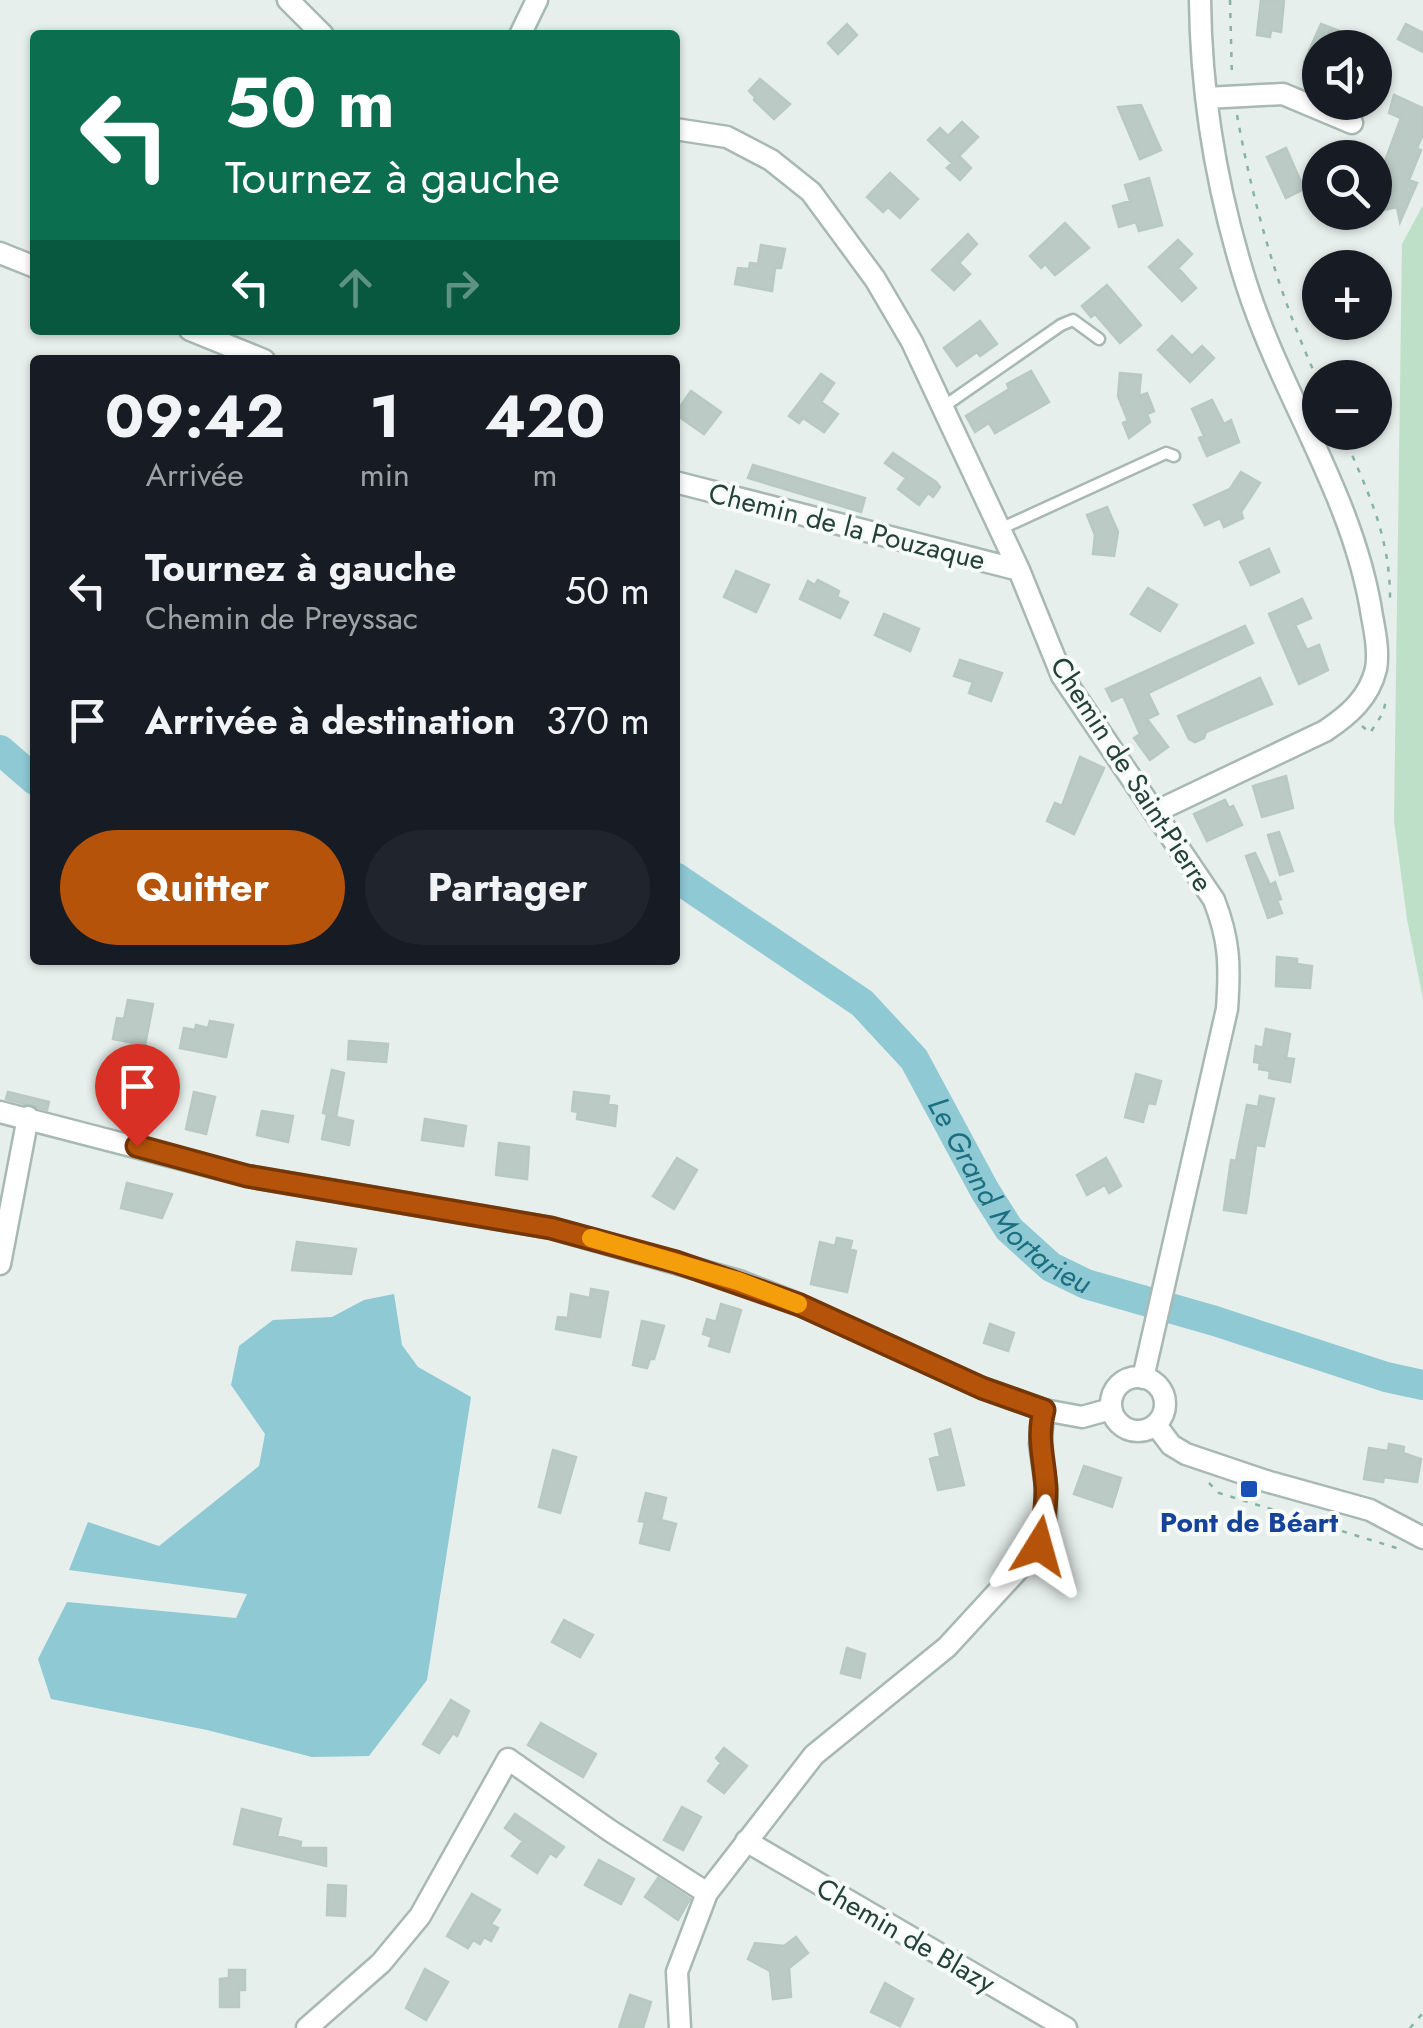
<!DOCTYPE html>
<html lang="fr">
<meta charset="utf-8">
<style>
:root{--surface:#171b24;--page:#20242c;--text:#f1f3f6;--muted:#9ea1a6;--accent:#b45309}
body{margin:0;font-family:Jost,sans-serif;background:var(--page);color:var(--text);height:100vh;display:flex;flex-direction:column;font-size:38px;white-space:nowrap}
*{box-sizing:border-box;margin:0}
p{font-size:32px;color:var(--muted)}
.icon{flex:none;width:55px;height:55px;fill:none;stroke:currentColor;stroke-width:2;stroke-linecap:round;stroke-linejoin:round}
.map{position:relative;flex:1;overflow:hidden}
.details{position:absolute;left:30px;top:355px;width:650px;height:610px;display:flex;flex-direction:column;background:var(--surface);border-radius:10px;box-shadow:0 2px 8px #0004}
.details>*{flex:none}
.guide{position:absolute;left:30px;top:30px;width:650px;height:305px;border-radius:10px;box-shadow:0 2px 8px #0004;background:#0b6e4f;color:#fff;overflow:hidden}
.fabs{position:absolute;left:1302px;top:30px;display:grid;gap:20px}
.fabs a{display:grid;place-items:center;width:90px;height:90px;border-radius:50%;background:var(--surface);box-shadow:0 2px 8px #0004;font-size:50px}
.pin{position:absolute;display:grid;place-items:center;width:85px;height:85px;color:#fff;margin:-102px -42px;border-radius:50% 50% 50% 0;rotate:-45deg;box-shadow:0 0 10px #0007}
.pin .icon{rotate:45deg}
.me{position:absolute;width:110px;margin:-55px;rotate:8deg;stroke-linejoin:round;filter:drop-shadow(0 0 8px #0008)}
.turn{display:flex;align-items:center;gap:35px;height:210px;padding:0 30px;font-size:45px}
.turn .icon{width:130px;height:130px;stroke-width:2.5}
.turn b{display:block;font-size:70px;line-height:85px}
.lanes{display:flex;align-items:center;height:95px;padding:0 30px;background:#0003;justify-content:center;gap:50px;direction:ltr}
.lanes .off{opacity:.35}
.eta{display:flex;justify-content:space-evenly;align-items:center;height:170px;text-align:center}
.eta b{font-size:60px;font-weight:700;line-height:70px}
.primary-button{display:flex;gap:20px;margin-top:auto;padding:20px 30px}
.primary-button a{flex:1;height:115px;border-radius:60px;background:var(--accent);color:#fff;font-size:40px;font-weight:700;line-height:115px;text-align:center}
.primary-button a+a{background:var(--page);color:var(--text)}
ul{padding:0;list-style:none}
li{display:flex;align-items:center;gap:30px;height:130px;padding:0 30px}
li div{flex:1}
li b{display:block;font-size:38px}
li em{font-style:normal}
.map>svg:first-child{display:block}
.green{fill:#bfe0c8}
.water{fill:#8ec9d4}
.lines{fill:none;stroke-linecap:round;stroke-linejoin:round}
.river{stroke:#8ec9d4;stroke-width:30}
.building{fill:#bbcac4;stroke:#b8c9c2;stroke-width:2.5}
.service-casing{stroke:#a8b8b2;stroke-width:15}
.minor-casing{stroke:#a8b8b2;stroke-width:25}
.path{stroke:#86b3a5;stroke-width:2.5;stroke-dasharray:5 8;stroke-linecap:butt}
.service{stroke:#fff;stroke-width:10}
.minor{stroke:#fff;stroke-width:20}
.route-casing{stroke:#753606;stroke-width:25}
.route{stroke:#b45309;stroke-width:18}
.slow{stroke:#f59e0b;stroke-width:18}
.transit-dot{fill:#1a4fb4;stroke:#f7fbf9;stroke-width:4}
.labels{text-anchor:middle;stroke-width:8;stroke-linejoin:round;paint-order:stroke}
.street-label{font-size:28px;fill:#24423a;stroke:#f7fbf9}
.transit-label{font-size:28px;font-weight:bold;fill:#164399;stroke:#f7fbf9}
.water-label{font-size:30px;font-style:italic;fill:#1c6f80;stroke:#f7fbf9}
</style>
<div class="map">
<svg width="1423" height="2028" viewBox="0 0 1423 2028">
<rect width="100%" height="100%" fill="#e6efeb"/>
<path class="green" d="M 1423,205 L 1423,999 L 1407,919 L 1394,821 L 1402,244 Z"/>
<path class="water" d="M 394,1294 L 402,1345 L 418,1367 L 471,1397 L 427,1680 L 369,1756 L 312,1757 L 207,1730 L 51,1699 L 38,1659 L 67,1602 L 236,1618 L 247,1594 L 69,1570 L 88,1522 L 159,1546 L 259,1466 L 265,1434 L 231,1385 L 239,1346 L 273,1320 L 332,1317 L 364,1300 Z"/>
<g class="lines">
<g class="river">
<path d="M 0,750 L 35,780"/>
<path id="s1" d="M 675,877 L 862,1003 L 914,1059 L 985,1191 L 1009,1229 L 1051,1267 L 1086,1284 L 1215,1321 L 1386,1377 L 1423,1385"/>
</g>
</g>
<path class="building" d="M 1261,0 L 1284,0 L 1281,32 L 1271,30 L 1270,37 L 1257,35 Z
M 847,24 L 857,35 L 838,54 L 828,43 Z
M 1321,24 L 1342,32 L 1335,48 L 1320,48 L 1320,69 L 1304,62 Z
M 1406,24 L 1423,33 L 1423,52 L 1398,39 Z
M 760,79 L 790,104 L 774,119 L 754,100 L 755,97 L 749,91 Z
M 1394,95 L 1423,108 L 1423,134 L 1417,148 L 1421,150 L 1409,180 L 1417,183 L 1400,222 L 1397,207 L 1375,212 L 1375,188 L 1401,118 L 1389,113 Z
M 1141,105 L 1161,150 L 1140,159 L 1118,107 Z
M 962,122 L 978,137 L 959,156 L 971,168 L 960,180 L 947,168 L 952,163 L 928,140 L 940,128 L 948,136 Z
M 1286,148 L 1304,189 L 1286,198 L 1267,157 Z
M 890,173 L 918,199 L 900,218 L 888,207 L 883,212 L 867,197 Z
M 1149,178 L 1162,225 L 1139,231 L 1136,222 L 1119,227 L 1113,206 L 1130,201 L 1125,185 Z
M 1065,223 L 1089,248 L 1055,275 L 1045,264 L 1041,268 L 1030,256 Z
M 968,234 L 977,244 L 959,263 L 970,274 L 954,290 L 932,270 Z
M 1178,240 L 1192,254 L 1178,268 L 1196,288 L 1182,301 L 1149,267 Z
M 761,245 L 785,249 L 781,268 L 775,268 L 772,291 L 735,284 L 738,268 L 749,269 L 750,263 L 758,264 Z
M 1107,285 L 1141,325 L 1120,343 L 1095,314 L 1091,317 L 1082,306 Z
M 980,321 L 997,344 L 980,356 L 977,352 L 957,366 L 944,348 Z
M 1172,336 L 1192,356 L 1202,346 L 1214,358 L 1190,382 L 1158,350 Z
M 1031,371 L 1049,402 L 995,433 L 989,423 L 975,432 L 966,416 L 1009,389 L 1007,384 Z
M 1120,373 L 1141,375 L 1139,396 L 1147,393 L 1154,411 L 1147,414 L 1150,422 L 1129,438 L 1123,423 L 1128,421 L 1118,396 Z
M 821,374 L 834,383 L 821,402 L 838,414 L 824,432 L 803,418 L 799,423 L 789,416 Z
M 691,391 L 721,412 L 704,434 L 675,414 Z
M 1212,400 L 1224,424 L 1231,420 L 1239,442 L 1207,456 L 1199,438 L 1204,436 L 1192,409 Z
M 893,453 L 936,482 L 940,487 L 933,497 L 928,493 L 919,505 L 898,489 L 906,478 L 885,463 Z
M 753,465 L 865,498 L 861,512 L 748,478 Z
M 1241,472 L 1260,483 L 1241,512 L 1243,518 L 1224,527 L 1220,518 L 1205,525 L 1194,505 L 1230,489 Z
M 1107,507 L 1118,532 L 1114,556 L 1093,554 L 1095,535 L 1087,515 Z
M 1269,549 L 1279,572 L 1251,585 L 1240,562 Z
M 736,571 L 769,585 L 756,612 L 724,597 Z
M 818,580 L 839,591 L 837,597 L 848,602 L 840,618 L 800,599 L 808,581 L 815,585 Z
M 1148,588 L 1177,605 L 1160,631 L 1131,614 Z
M 1302,599 L 1311,618 L 1295,625 L 1307,650 L 1319,645 L 1328,670 L 1299,684 L 1269,614 Z
M 884,614 L 919,629 L 910,651 L 875,635 Z
M 1245,626 L 1253,643 L 1148,693 L 1158,714 L 1147,719 L 1168,747 L 1150,760 L 1134,738 L 1140,734 L 1123,696 L 1112,701 L 1106,689 Z
M 960,660 L 1002,673 L 991,701 L 969,693 L 973,682 L 954,676 Z
M 1260,678 L 1272,704 L 1206,732 L 1204,738 L 1195,742 L 1189,739 L 1178,716 Z
M 1080,757 L 1104,768 L 1074,834 L 1047,821 L 1055,803 L 1062,806 Z
M 1286,776 L 1293,808 L 1262,817 L 1253,786 Z
M 1225,800 L 1229,808 L 1233,806 L 1242,825 L 1207,841 L 1194,814 Z
M 1279,832 L 1293,871 L 1280,875 L 1268,835 Z
M 1255,853 L 1270,885 L 1275,882 L 1281,899 L 1277,900 L 1282,913 L 1268,918 L 1246,856 Z
M 1277,957 L 1297,959 L 1297,964 L 1312,966 L 1310,988 L 1276,986 Z
M 128,1000 L 153,1004 L 145,1045 L 113,1039 L 117,1018 L 124,1019 Z
M 210,1021 L 233,1025 L 226,1057 L 180,1048 L 184,1028 L 195,1030 L 196,1025 L 208,1028 Z
M 1266,1029 L 1290,1034 L 1286,1058 L 1294,1059 L 1290,1082 L 1269,1078 L 1270,1071 L 1259,1069 L 1260,1063 L 1254,1062 L 1256,1046 L 1263,1048 Z
M 349,1041 L 388,1044 L 386,1062 L 348,1059 Z
M 332,1070 L 344,1073 L 336,1117 L 323,1113 Z
M 1136,1074 L 1161,1081 L 1155,1104 L 1148,1103 L 1143,1122 L 1125,1117 Z
M 138,1082 L 161,1086 L 151,1123 L 132,1120 Z
M 8,1092 L 49,1102 L 47,1110 L 6,1099 Z
M 194,1092 L 215,1097 L 206,1134 L 186,1129 Z
M 574,1092 L 609,1096 L 608,1104 L 617,1106 L 615,1126 L 577,1119 L 578,1112 L 572,1111 Z
M 1260,1096 L 1274,1099 L 1264,1146 L 1256,1145 L 1246,1213 L 1224,1210 L 1231,1160 L 1236,1161 L 1247,1105 L 1258,1107 Z
M 262,1111 L 293,1116 L 288,1142 L 257,1135 Z
M 327,1115 L 353,1121 L 349,1145 L 322,1139 Z
M 425,1119 L 466,1126 L 463,1146 L 422,1140 Z
M 499,1143 L 529,1147 L 527,1179 L 496,1175 Z
M 677,1158 L 697,1170 L 674,1209 L 653,1196 Z
M 1106,1158 L 1121,1186 L 1109,1193 L 1105,1185 L 1087,1195 L 1077,1175 Z
M 127,1183 L 172,1194 L 162,1218 L 121,1208 Z
M 837,1238 L 852,1241 L 850,1249 L 856,1251 L 847,1292 L 811,1284 L 820,1242 L 835,1246 Z
M 297,1242 L 356,1249 L 351,1274 L 292,1270 Z
M 591,1289 L 608,1292 L 600,1337 L 556,1329 L 558,1317 L 568,1318 L 571,1294 L 590,1298 Z
M 721,1304 L 741,1310 L 729,1352 L 709,1346 L 712,1337 L 703,1334 L 707,1319 L 716,1322 Z
M 642,1321 L 664,1326 L 654,1359 L 650,1359 L 647,1368 L 633,1365 Z
M 990,1324 L 1014,1333 L 1008,1351 L 984,1343 Z
M 950,1429 L 964,1485 L 938,1490 L 930,1459 L 940,1456 L 935,1434 Z
M 1389,1444 L 1404,1447 L 1403,1453 L 1421,1459 L 1417,1482 L 1384,1477 L 1383,1482 L 1364,1479 L 1369,1448 L 1388,1451 Z
M 553,1450 L 576,1457 L 560,1513 L 539,1507 Z
M 1084,1466 L 1121,1478 L 1112,1507 L 1074,1494 Z
M 646,1493 L 666,1498 L 661,1520 L 676,1524 L 669,1550 L 640,1543 L 645,1522 L 639,1521 Z
M 564,1620 L 593,1635 L 580,1657 L 552,1642 Z
M 847,1648 L 865,1654 L 860,1678 L 841,1673 Z
M 451,1700 L 469,1711 L 457,1736 L 453,1733 L 439,1753 L 423,1744 Z
M 541,1723 L 596,1754 L 583,1777 L 528,1745 Z
M 724,1748 L 747,1766 L 724,1793 L 708,1781 L 721,1763 L 716,1758 Z
M 682,1807 L 701,1817 L 683,1850 L 664,1840 Z
M 242,1809 L 281,1819 L 277,1836 L 301,1842 L 300,1848 L 326,1848 L 326,1866 L 234,1844 Z
M 515,1814 L 564,1847 L 556,1857 L 550,1853 L 537,1873 L 512,1856 L 523,1841 L 505,1828 Z
M 599,1860 L 634,1879 L 621,1904 L 585,1885 Z
M 658,1878 L 690,1899 L 678,1920 L 645,1897 Z
M 328,1885 L 346,1886 L 345,1916 L 327,1915 Z
M 472,1894 L 500,1910 L 491,1924 L 498,1928 L 491,1941 L 484,1937 L 480,1944 L 473,1940 L 468,1948 L 447,1936 Z
M 796,1937 L 808,1953 L 789,1968 L 791,1997 L 773,1999 L 770,1971 L 748,1959 L 755,1943 L 784,1946 Z
M 425,1969 L 448,1982 L 426,2020 L 406,2008 Z
M 229,1970 L 245,1970 L 245,1990 L 239,1990 L 239,2007 L 220,2007 L 220,1979 L 229,1978 Z
M 885,1983 L 913,1999 L 900,2026 L 871,2012 Z
M 630,1995 L 651,2002 L 643,2028 L 619,2028 Z"/>
<g class="lines">
<g class="service-casing">
<path id="service" d="M 943,407 L 1061,325 L 1073,320 L 1099,339
M 1000,529 L 1166,453 L 1174,456"/>
</g>
<g class="minor-casing">
<path id="minor" d="M 288,0 L 323,35
M 520,35 L 537,0
M 1206,98 L 1283,94 L 1352,123
M 675,129 L 727,137 L 771,160 L 811,192 L 875,279 L 912,342 L 1019,570 L 1062,676 L 1214,900 C 1230,941 1230,966 1227,1009 L 1143,1378
M 0,253 L 35,267
M 190,330 L 264,360
M 675,482 L 1019,570
M 1155,812 L 1325,731 C 1349,715 1369,698 1376,669 C 1379,652 1375,632 1372,616 C 1354,497 1282,397 1246,283 C 1217,191 1201,97 1200,0
M 0,1112 L 247,1176 L 551,1228 L 739,1281 L 800,1305 L 982,1388 L 1044,1410 L 1082,1417 L 1111,1409
M 0,1264 L 28,1117
M1111 1404a27 27 0 1 1 54 0a27 27 0 1 1-54 0Z
M 1156,1425 L 1171,1445 L 1186,1454 L 1266,1481 L 1370,1510 L 1423,1538
M 746,1841 L 1066,2028
M 307,2028 L 381,1963 L 420,1916 L 508,1759 L 609,1830 L 707,1893 L 814,1755 L 947,1647 L 1039,1547 L 1046,1517 L 1046,1486 L 1040,1444 L 1044,1410
M 680,2028 L 677,1972 L 707,1893"/>
</g>
<path class="path" d="M 1230,0 L 1232,78
M 1237,115 C 1254,209 1280,299 1320,385
M 1342,432 C 1368,492 1391,537 1390,603
M 1362,726 L 1370,733 L 1383,713 L 1387,696
M 1209,1483 L 1219,1493 L 1403,1550
M 1410,2028 L 1423,2013"/>
<use href="#service" class="service"/>
<use href="#minor" class="minor"/>
</g>
<g class="lines">
<g class="route-casing">
<path id="route" d="M 137,1146 L 247,1176 L 551,1228 L 676,1262 L 800,1305 L 982,1388 L 1044,1410 C 1036,1438 1045,1462 1046,1490 C 1046,1510 1043,1527 1039,1546"/>
</g>
<use href="#route" class="route"/>
<path class="slow" d="M 591,1238 L 738,1281 L 798,1304"/>
</g>
<rect class="transit-dot" x="1239" y="1479" width="20" height="20" rx="5"/>
<g class="labels">
<g class="street-label">
<text transform="translate(847 526) rotate(14)" y="10">Chemin de la Pouzaque</text>
<text transform="translate(1132 774) rotate(57)" y="10">Chemin de Saint-Pierre</text>
<text transform="translate(906 1935) rotate(30)" y="10">Chemin de Blazy</text>
</g>
<g class="transit-label">
<text x="1249" y="1532">Pont de Béart</text>
</g>
<g class="water-label">
<text dy="10" stroke="none"><textPath href="#s1" startOffset="472">Le Grand Mortarieu</textPath></text>
</g>
</g>
</svg>
<div class="fabs">
<a><svg class="icon" aria-label="sound" viewBox="0 0 24 24"><path d="M4 9h4l5-4v14l-5-4H4zM17 9q2 3 0 6"/></svg></a>
<a><svg class="icon" aria-label="search" viewBox="0 0 24 24"><circle cx="10" cy="10" r="6"/><path d="M15 15l6 6"/></svg></a>
<a>+</a>
<a>−</a>
</div>
<div class="pin" style="left:137px;top:1146px;background:#d93025"><svg class="icon" aria-label="arrive" viewBox="0 0 24 24"><path d="M6 21V4h12l-3 4 3 4H6"/></svg></div>
<svg class="me" style="left:1039px;top:1546px" viewBox="-20 -20 40 40"><path d="M0-17L14 15 0 8-14 15z" fill="#b45309" stroke="#fff" stroke-width="4"/></svg>
<div class="guide">
<div class="turn"><svg class="icon" aria-label="left" viewBox="0 0 24 24"><path d="M17 20v-9H6M10 6l-5 5 5 5"/></svg><div><b>50 m</b>Tournez à gauche</div></div>
<div class="lanes"><svg class="icon" aria-label="left" viewBox="0 0 24 24"><path d="M17 20v-9H6M10 6l-5 5 5 5"/></svg><svg class="icon off" aria-label="ahead" viewBox="0 0 24 24"><path d="M12 20V5M6 11l6-6 6 6"/></svg><svg class="icon off" aria-label="right" viewBox="0 0 24 24"><path d="M7 20v-9h11M14 6l5 5-5 5"/></svg></div>
</div>
<section class="details">
<div class="eta">
<div><b>09:42</b><p>Arrivée</p></div>
<div><b>1</b><p>min</p></div>
<div><b>420</b><p>m</p></div>
</div>
<ul>
<li><svg class="icon" aria-label="left" viewBox="0 0 24 24"><path d="M17 20v-9H6M10 6l-5 5 5 5"/></svg><div><b>Tournez à gauche</b><p>Chemin de Preyssac</p></div><em>50 m</em></li>
<li><svg class="icon" aria-label="arrive" viewBox="0 0 24 24"><path d="M6 21V4h12l-3 4 3 4H6"/></svg><div><b>Arrivée à destination</b></div><em>370 m</em></li>
</ul>
<div class="primary-button"><a>Quitter</a><a>Partager</a></div>
</section>
</div>
